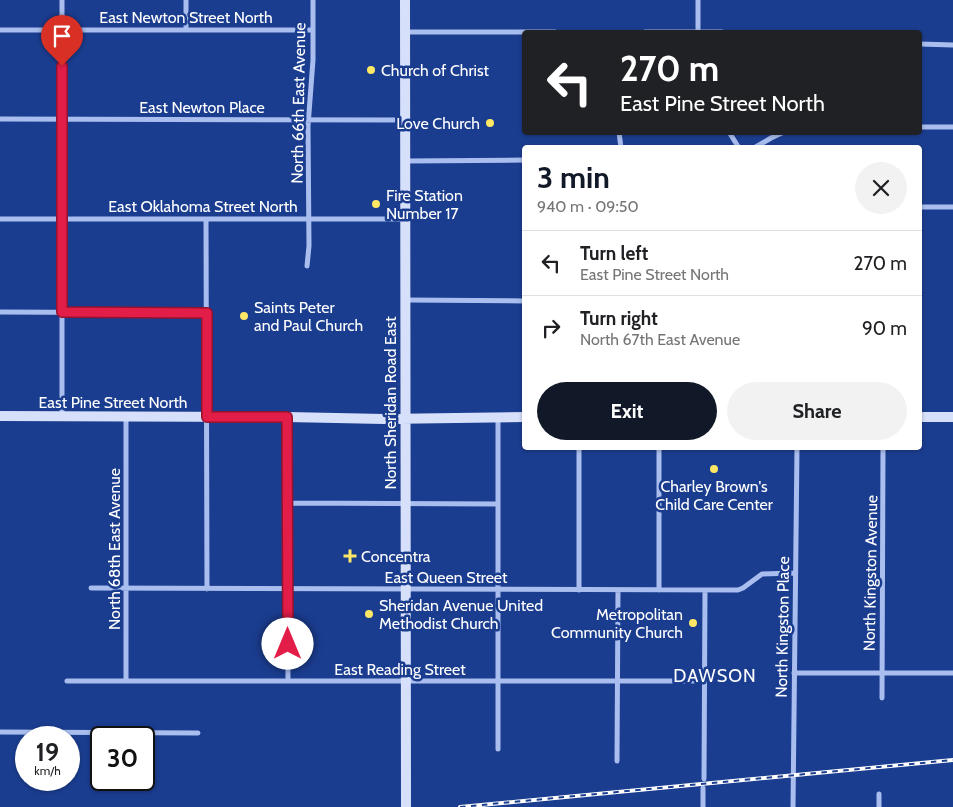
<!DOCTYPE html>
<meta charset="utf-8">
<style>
:root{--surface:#fff;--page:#f2f2f2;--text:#202124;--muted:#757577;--line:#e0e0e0;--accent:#111827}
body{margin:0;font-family:Cabin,sans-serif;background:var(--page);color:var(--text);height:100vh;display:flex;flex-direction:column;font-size:19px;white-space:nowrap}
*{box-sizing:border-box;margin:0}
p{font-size:16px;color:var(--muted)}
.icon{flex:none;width:28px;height:28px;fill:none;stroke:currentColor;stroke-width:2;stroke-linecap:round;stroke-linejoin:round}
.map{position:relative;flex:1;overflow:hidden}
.details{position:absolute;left:522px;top:145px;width:400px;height:305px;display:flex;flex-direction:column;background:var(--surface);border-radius:5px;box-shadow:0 1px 4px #0004}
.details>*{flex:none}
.guide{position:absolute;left:522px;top:30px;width:400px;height:105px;border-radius:5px;box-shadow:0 1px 4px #0004;background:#202124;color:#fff;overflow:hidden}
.speed{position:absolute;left:15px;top:726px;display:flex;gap:10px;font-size:25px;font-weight:700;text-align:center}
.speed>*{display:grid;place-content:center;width:65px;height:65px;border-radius:50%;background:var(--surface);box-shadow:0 1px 4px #0004;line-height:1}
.speed small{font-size:12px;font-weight:400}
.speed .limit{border:2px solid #111;border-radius:8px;background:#fff;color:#111}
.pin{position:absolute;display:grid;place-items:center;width:42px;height:42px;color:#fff;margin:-51px -21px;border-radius:50% 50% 50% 0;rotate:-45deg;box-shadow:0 0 5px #0007}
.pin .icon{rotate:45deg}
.me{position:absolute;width:55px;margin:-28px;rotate:0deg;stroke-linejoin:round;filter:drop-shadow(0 0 4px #0008)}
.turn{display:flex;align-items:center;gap:18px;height:105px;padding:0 15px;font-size:22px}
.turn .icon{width:65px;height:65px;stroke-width:2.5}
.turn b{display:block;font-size:35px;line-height:42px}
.round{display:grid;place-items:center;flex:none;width:52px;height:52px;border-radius:26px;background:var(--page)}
.head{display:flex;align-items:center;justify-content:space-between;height:85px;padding:0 15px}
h1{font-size:30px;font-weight:700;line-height:38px;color:var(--accent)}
.button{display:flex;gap:10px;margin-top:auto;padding:10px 15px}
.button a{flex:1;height:58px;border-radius:30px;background:var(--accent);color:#fff;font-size:20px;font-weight:700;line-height:58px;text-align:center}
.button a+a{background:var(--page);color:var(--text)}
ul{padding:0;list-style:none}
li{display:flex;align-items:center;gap:15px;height:65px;padding:0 15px;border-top:1px solid var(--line)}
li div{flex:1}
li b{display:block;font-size:19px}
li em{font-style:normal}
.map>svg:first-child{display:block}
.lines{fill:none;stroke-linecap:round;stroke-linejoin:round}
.street{stroke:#a9beee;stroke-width:5}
.secondary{stroke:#d6e0fa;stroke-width:10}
.rail-casing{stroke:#fff;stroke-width:4}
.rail{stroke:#1b3d8f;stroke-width:2;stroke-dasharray:5.5;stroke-linecap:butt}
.route-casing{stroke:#92132f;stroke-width:12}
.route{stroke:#e11d48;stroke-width:9}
.poi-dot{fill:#ffe866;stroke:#1b3d8f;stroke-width:2}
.labels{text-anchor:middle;stroke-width:5;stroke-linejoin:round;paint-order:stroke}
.street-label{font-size:16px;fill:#fff;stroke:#1b3d8f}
.poi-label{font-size:16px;fill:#fff;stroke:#1b3d8f;text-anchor:start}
.neighbourhood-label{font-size:18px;letter-spacing:1px;fill:#fff;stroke:#1b3d8f}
</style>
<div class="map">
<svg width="953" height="807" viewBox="0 0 953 807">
<rect width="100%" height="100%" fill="#1b3d8f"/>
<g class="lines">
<path class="street" d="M 62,0 L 62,416
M 186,0 L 186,29
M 0,30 L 313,30
M 405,32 L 555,32
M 645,32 L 722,32
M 698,32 L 698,0
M 920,44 L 953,45
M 0,119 L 405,120
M 920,127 L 953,127
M 619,132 L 621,148
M 729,132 L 739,148
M 754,148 L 771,138 L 784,132
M 406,161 L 525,160
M 920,207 L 953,207
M 0,219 L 405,219
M 206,219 L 207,589
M 307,266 L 309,246 L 308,126 L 313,60 L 313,0
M 406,300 L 525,301
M 0,312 L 207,313
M 126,417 L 126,681
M 287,417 L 288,681
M 498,418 L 498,749
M 579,448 L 579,590
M 288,503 L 498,504
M 91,588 L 738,590 L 743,588 L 762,574 L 795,573
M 659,590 L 659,448
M 794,673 L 953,673
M 67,681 L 704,681
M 882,698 L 883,448
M 0,732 L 198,733
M 617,761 L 618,590
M 704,779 L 705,590
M 703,788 L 703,807
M 879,794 L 879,807
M 793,807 L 797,448"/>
<path class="secondary" d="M 405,0 L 406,807
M 0,416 L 287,417 L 384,419 L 525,417
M 920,417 L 953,417"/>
<g class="rail-casing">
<path id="rail" d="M 460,807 L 953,760"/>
</g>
<use href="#rail" class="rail"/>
</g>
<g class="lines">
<g class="route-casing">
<path id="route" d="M 62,66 L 62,312 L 207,313 L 207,417 L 287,417 L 288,644"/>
</g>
<use href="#route" class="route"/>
</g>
<g class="poi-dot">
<circle cx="371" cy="70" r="5"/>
<circle cx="490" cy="123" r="5"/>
<circle cx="376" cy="204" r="5"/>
<circle cx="244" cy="316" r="5"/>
<circle cx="714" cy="469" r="5"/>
<path d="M347.5 548.5h5v5h5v5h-5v5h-5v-5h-5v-5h5z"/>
<circle cx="369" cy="614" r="5"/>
<circle cx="693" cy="623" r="5"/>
</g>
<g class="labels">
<g class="street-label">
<text x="186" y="23">East Newton Street North</text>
<text transform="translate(298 103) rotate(-89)" y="6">North 66th East Avenue</text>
<text x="202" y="113">East Newton Place</text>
<text x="203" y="212">East Oklahoma Street North</text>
<text x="113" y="408">East Pine Street North</text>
<text transform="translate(390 403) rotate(-90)" y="6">North Sheridan Road East</text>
<text transform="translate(114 549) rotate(-90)" y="6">North 68th East Avenue</text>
<text transform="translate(870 573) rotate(-89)" y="6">North Kingston Avenue</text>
<text x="446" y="583">East Queen Street</text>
<text transform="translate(782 627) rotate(-89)" y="6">North Kingston Place</text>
<text x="400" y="675">East Reading Street</text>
</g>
<g class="poi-label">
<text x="381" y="76">Church of Christ</text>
<text x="480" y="129" text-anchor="end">Love Church</text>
<text x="386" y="201">Fire Station<tspan x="386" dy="18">Number 17</tspan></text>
<text x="254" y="313">Saints Peter<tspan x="254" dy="18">and Paul Church</tspan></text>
<text x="714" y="492" text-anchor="middle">Charley Brown's<tspan x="714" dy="18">Child Care Center</tspan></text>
<text x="361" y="562">Concentra</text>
<text x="379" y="611">Sheridan Avenue United<tspan x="379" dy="18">Methodist Church</tspan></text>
<text x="683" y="620" text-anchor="end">Metropolitan<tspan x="683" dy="18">Community Church</tspan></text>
</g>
<g class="neighbourhood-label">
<text x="715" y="682">DAWSON</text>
</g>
</g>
</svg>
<div class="speed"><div>19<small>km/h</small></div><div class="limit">30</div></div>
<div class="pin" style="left:62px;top:66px;background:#d93025"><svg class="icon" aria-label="arrive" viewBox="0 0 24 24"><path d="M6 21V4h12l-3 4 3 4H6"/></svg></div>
<svg class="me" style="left:288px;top:644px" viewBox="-20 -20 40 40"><circle r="19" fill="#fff"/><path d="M0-13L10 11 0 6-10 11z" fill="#e11d48"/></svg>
<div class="guide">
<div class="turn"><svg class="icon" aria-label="left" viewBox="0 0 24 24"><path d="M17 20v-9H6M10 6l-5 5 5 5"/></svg><div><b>270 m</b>East Pine Street North</div></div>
</div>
<section class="details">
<div class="head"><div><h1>3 min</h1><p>940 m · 09:50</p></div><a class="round"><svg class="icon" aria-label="close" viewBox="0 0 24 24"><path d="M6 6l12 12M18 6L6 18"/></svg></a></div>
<ul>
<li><svg class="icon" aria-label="left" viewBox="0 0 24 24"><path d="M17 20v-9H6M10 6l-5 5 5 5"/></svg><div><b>Turn left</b><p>East Pine Street North</p></div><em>270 m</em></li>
<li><svg class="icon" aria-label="right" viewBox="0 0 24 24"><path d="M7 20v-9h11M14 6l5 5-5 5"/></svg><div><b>Turn right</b><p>North 67th East Avenue</p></div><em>90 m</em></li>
</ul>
<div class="button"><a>Exit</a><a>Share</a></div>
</section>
</div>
